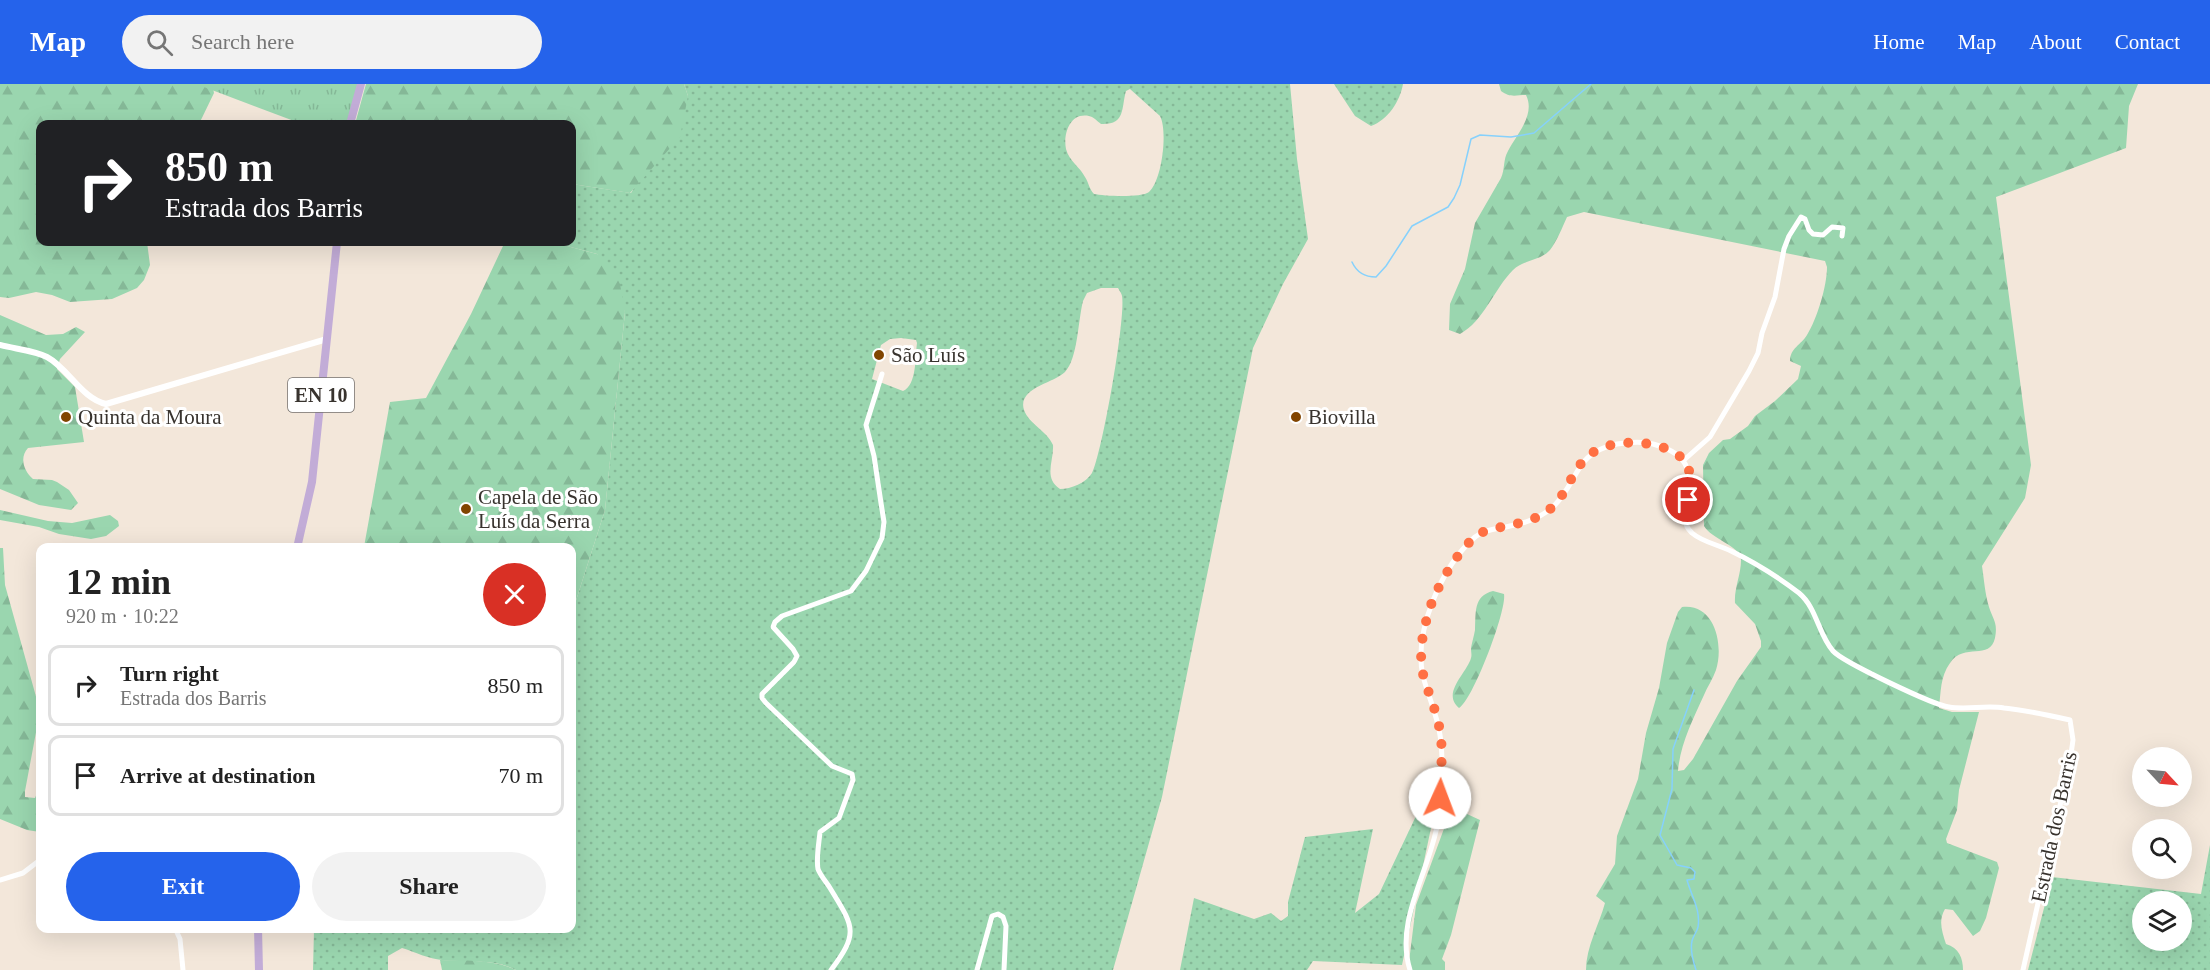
<!DOCTYPE html>
<meta charset="utf-8">
<style>
:root{--surface:#fff;--page:#f2f2f2;--text:#222;--muted:#767676;--line:#e0e0e0;--accent:#2563eb}
body{margin:0;font-family:"Times New Roman",serif;background:var(--page);color:var(--text);height:100vh;display:flex;flex-direction:column;font-size:22px;white-space:nowrap}
*{box-sizing:border-box;margin:0}
p{font-size:20px;color:var(--muted)}
.icon{flex:none;width:33px;height:33px;fill:none;stroke:currentColor;stroke-width:2;stroke-linecap:round;stroke-linejoin:round}
.map{position:relative;flex:1;overflow:hidden}
.panel{position:absolute;left:36px;top:459px;width:540px;height:390px;display:flex;flex-direction:column;background:var(--surface);border-radius:12px;box-shadow:0 6px 24px #0002}
.panel>*{flex:none}
.top-card{position:absolute;left:36px;top:36px;width:540px;height:126px;border-radius:12px;box-shadow:0 6px 24px #0002;background:#202124;color:#fff;overflow:hidden}
.needle{width:39px;rotate:116deg}
.fabs{position:absolute;left:2132px;top:663px;display:grid;gap:12px}
.fabs a{display:grid;place-items:center;width:60px;height:60px;border-radius:50%;background:var(--surface);box-shadow:0 6px 24px #0002;font-size:30px}
.pin{position:absolute;display:grid;place-items:center;width:51px;height:51px;color:#fff;margin:-26px;border:3px solid #fff;border-radius:50%;box-shadow:0 2px 6px #0007}
.me{position:absolute;width:66px;margin:-33px;rotate:2deg;stroke-linejoin:round;filter:drop-shadow(0 0 4px #0008)}
.turn{display:flex;align-items:center;gap:21px;height:126px;padding:0 30px;font-size:27px}
.turn .icon{width:78px;height:78px;stroke-width:2.5}
.turn b{display:block;font-size:42px;line-height:51px}
.round{display:grid;place-items:center;flex:none;width:63px;height:63px;border-radius:32px;background:var(--page)}
.summary{display:flex;align-items:center;justify-content:space-between;height:102px;padding:0 30px}
h1{font-size:36px;font-weight:600;line-height:45px}
.action{display:flex;gap:12px;margin-top:auto;padding:12px 30px}
.action a{flex:1;height:69px;border-radius:36px;background:var(--accent);color:#fff;font-size:24px;font-weight:600;line-height:69px;text-align:center}
.action a+a{background:var(--page);color:var(--text)}
ul{padding:0;list-style:none}
li{display:flex;align-items:center;gap:18px;height:81px;margin:0 12px 9px;padding:0 18px;border:3px solid var(--line);border-radius:12px}
li div{flex:1}
li b{display:block;font-size:22px}
li em{font-style:normal}
header{display:flex;align-items:center;gap:36px;box-sizing:border-box;height:84px;padding:0 30px;background:var(--accent);color:#fff}
header strong{font-size:28px}
nav{display:flex;gap:33px;margin-inline-start:auto;font-size:21px}
.search{width:420px;height:54px;background:var(--page);display:flex;align-items:center;gap:15px;box-sizing:border-box;padding:0 21px;border-radius:33px;color:var(--muted);font-size:22px}
.map>svg:first-child{display:block}
.grass{fill:url(#grass-dots);fill-rule:evenodd}
.forest{fill:url(#forest-firs)}
.park{fill:url(#park-tufts)}
.lines{fill:none;stroke-linecap:round;stroke-linejoin:round}
.stream{stroke:#86d1fc;stroke-width:1.5}
.minor{stroke:#fff;stroke-width:5}
.tertiary{stroke:#fff;stroke-width:6}
.primary{stroke:#c2acd7;stroke-width:8}
.route{stroke:#ff7043;stroke-width:10;stroke-dasharray:0 18}
.poi-dot{fill:#814500;stroke:#fff;stroke-width:2}
.labels{text-anchor:middle;stroke-width:6;stroke-linejoin:round;paint-order:stroke}
.shield{fill:#fff;stroke:#74706d;stroke-width:1.5}
.shield-label{font-size:20px;font-weight:bold;fill:#38332e}
.poi-label{font-size:21px;fill:#38332e;stroke:#fff;text-anchor:start}
.street-label{font-size:21px;fill:#38332e;stroke:#fff}
</style>
<header>
<strong>Map</strong>
<div class="search"><svg class="icon" aria-label="search" viewBox="0 0 24 24"><circle cx="10" cy="10" r="6"/><path d="M15 15l6 6"/></svg>Search here</div>
<nav><a>Home</a><a>Map</a><a>About</a><a>Contact</a></nav>
</header>
<div class="map">
<svg width="2210" height="886" viewBox="0 0 2210 886">
<defs>
<pattern id="grass-dots" width="8" height="8" patternUnits="userSpaceOnUse" patternTransform="scale(1.5)"><rect width="8" height="8" fill="#9ad6af"/><path d="M2 2h.1M6 6h.1" fill="none" stroke="#85b897" stroke-width="1.8" stroke-linecap="round"/></pattern>
<pattern id="forest-firs" width="22" height="20" patternUnits="userSpaceOnUse" patternTransform="scale(1.5)"><rect width="22" height="20" fill="#9ad6af"/><path d="M5 1l3.5 6h-7zM16 11l3.5 6h-7z" fill="#85b897"/></pattern>
<pattern id="park-tufts" width="24" height="20" patternUnits="userSpaceOnUse" patternTransform="scale(1.5)"><rect width="24" height="20" fill="#9ad6af"/><path d="M3 7l-1-3M5 7V3M7 7l1-3M15 17l-1-3M17 17v-4M19 17l1-3" fill="none" stroke="#85b897"/></pattern>
</defs>
<rect width="100%" height="100%" fill="#f3e7da"/>
<path class="grass" d="M 684,0 L 1290,0 L 1297,75 L 1308,155 L 1283,200 L 1253,264 L 1162,713 L 1113,886 L 516,886 C 494,874 467,879 442,876 C 429,875 415,868 402,864 L 388,872 L 388,886 L 313,886 L 314,845 L 572,844 L 572,529 L 605,426 L 625,228 L 597,170 L 552,158 L 572,158 L 572,100 L 631,109 L 688,12 ZM 1130,5 L 1160,32 C 1168,47 1162,97 1149,108 C 1141,114 1104,112 1094,110 C 1089,105 1089,99 1085,93 C 1080,83 1069,77 1066,65 C 1063,50 1070,28 1089,32 C 1094,33 1097,37 1101,40 C 1126,41 1121,24 1126,7 ZM 1101,204 L 1118,204 C 1119,206 1122,210 1122,212 C 1126,233 1102,370 1092,389 C 1086,399 1071,405 1060,405 C 1043,394 1054,377 1053,361 C 1047,347 1029,340 1024,326 C 1017,304 1054,299 1065,288 C 1078,274 1078,236 1083,217 L 1087,209 ZM 901,254 L 916,256 L 917,259 C 915,273 917,301 903,307 L 872,295 L 881,261 L 890,255 Z
M 1334,0 L 1403,0 C 1400,17 1388,36 1371,42 L 1355,32 Z
M 1438,711 L 1402,881 L 1313,877 L 1307,886 L 1180,886 L 1194,814 L 1254,835 L 1271,829 L 1281,837 L 1288,832 L 1288,818 L 1305,753 L 1373,745 L 1355,829 L 1379,810 L 1425,713 Z
M 2210,761 L 2210,886 L 2028,886 L 2052,793 L 2201,810 ZM 2142,818 L 2181,818 L 2181,856 L 2142,856 Z"/>
<path class="forest" d="M 0,0 L 212,0 L 214,9 L 199,40 L 40,40 L 40,158 L 147,158 L 150,181 L 144,196 L 137,204 L 112,215 L 70,218 L 52,211 L 36,208 L 9,214 L 0,213 Z
M 366,0 L 684,0 L 688,12 L 680,53 L 630,109 L 572,100 L 572,40 L 355,40 Z
M 1499,0 L 2138,0 L 2129,22 L 2126,64 L 1996,113 L 2031,381 L 2025,414 L 1982,482 C 1984,495 1985,510 1989,523 C 1993,536 1998,538 1995,554 C 1990,577 1964,558 1950,579 C 1940,593 1941,608 1939,624 L 1952,628 L 1979,628 L 1959,706 L 1957,726 L 1946,755 L 1947,759 L 1997,778 L 1999,784 L 1986,834 L 1980,847 L 1973,852 L 1953,826 L 1945,825 C 1938,837 1942,847 1946,860 C 1959,864 1963,874 1963,886 L 1586,886 C 1586,863 1599,841 1605,819 L 1596,812 L 1615,780 L 1617,752 L 1638,695 L 1646,649 L 1659,604 L 1667,559 L 1678,528 L 1682,523 C 1715,519 1724,561 1716,586 C 1713,595 1707,603 1704,611 C 1693,635 1680,661 1678,687 L 1684,686 L 1693,675 L 1737,597 L 1761,563 L 1761,557 L 1755,540 L 1735,519 C 1734,504 1741,491 1741,476 C 1741,462 1711,455 1704,442 L 1703,381 L 1709,369 L 1723,356 L 1730,355 L 1748,342 L 1755,332 L 1775,317 L 1798,295 L 1801,282 L 1790,277 C 1790,264 1801,261 1807,251 C 1817,235 1827,202 1827,183 L 1825,177 L 1584,128 L 1567,133 C 1562,144 1557,157 1550,166 C 1540,177 1523,176 1513,186 C 1494,205 1484,237 1460,250 L 1449,246 L 1450,220 L 1465,185 L 1475,139 L 1501,94 C 1505,86 1503,75 1508,67 C 1516,51 1536,31 1526,11 C 1516,11 1510,14 1501,7 Z
M 508,158 L 552,158 L 597,170 L 618,189 L 625,228 L 605,426 L 572,529 L 572,464 L 364,463 L 390,318 L 426,314 L 471,230 L 503,162 Z
M 0,231 L 46,251 L 63,250 L 76,243 L 85,248 L 60,275 L 57,285 L 75,303 L 84,358 L 28,364 C 19,374 24,387 33,395 L 52,396 L 57,398 L 69,406 L 78,419 L 71,426 L 39,421 L 0,405 Z
M 0,426 L 48,437 L 72,439 L 110,431 L 118,437 L 119,442 L 106,452 L 91,455 L 59,450 L 39,443 L 0,436 Z
M 0,464 L 3,464 L 5,501 L 40,627 L 25,707 L 25,713 L 35,714 L 37,709 L 40,681 L 40,748 L 27,746 L 0,735 Z
M 1493,507 L 1504,510 C 1507,526 1473,616 1459,624 C 1441,609 1467,589 1471,574 C 1472,571 1471,568 1471,564 C 1472,558 1474,552 1475,546 C 1476,529 1473,512 1493,507 Z
M 1467,730 L 1480,736 L 1451,851 L 1442,875 L 1445,878 L 1445,886 L 1408,886 L 1416,821 L 1449,731 Z
M 440,876 C 465,877 494,875 516,886 L 442,886 Z"/>
<path class="park" d="M 196,0 L 359,0 L 348,40 L 302,40 Z"/>
<g class="lines">
<path class="stream" d="M 1352,178 C 1357,189 1365,193 1376,193 L 1386,182 L 1412,142 L 1448,123 L 1454,114 L 1460,101 L 1471,55 L 1480,51 L 1511,53 L 1534,49 L 1591,0
M 1694,606 L 1673,665 L 1672,705 L 1660,751 L 1677,781 L 1691,784 L 1695,788 L 1694,795 L 1687,796 C 1691,811 1701,826 1698,843 C 1697,848 1693,852 1692,857 C 1690,866 1693,877 1696,886"/>
<path class="minor" d="M 1684,376 L 1710,353 L 1749,287 L 1758,269 L 1762,249 L 1775,213 L 1784,165 L 1789,152 L 1801,133 L 1805,135 L 1809,146 L 1813,150 L 1823,151 L 1832,143 L 1843,144 L 1842,152
M 0,796 L 23,789 L 40,776
M 175,844 L 180,855 L 183,886
M 831,886 C 860,848 853,842 830,804 C 827,799 820,791 818,785 C 816,774 819,759 820,748 L 839,734 L 853,696 L 852,690 L 832,682 L 766,619 L 762,614 L 762,610 L 794,578 L 797,572 L 793,565 L 773,543 L 775,538 L 782,532 L 851,507 L 866,487 L 882,454 L 884,438 L 881,419 L 874,372 L 866,341 L 882,290
M 977,886 L 992,832 L 998,830 L 1003,833 L 1006,842 L 1004,886
M 1410,886 C 1394,836 1431,785 1438,737 C 1441,712 1444,676 1440,651 C 1437,630 1428,612 1423,592 C 1413,548 1442,482 1475,453 C 1485,445 1498,445 1510,442 C 1526,439 1542,433 1554,422 C 1580,395 1574,369 1617,360 C 1629,358 1642,357 1653,360 C 1721,378 1667,428 1692,449 C 1702,458 1719,461 1731,467 C 1754,478 1778,493 1799,509 C 1817,524 1818,550 1833,567 C 1843,578 1933,621 1949,623 C 1967,626 1986,621 2004,624 C 2026,626 2048,631 2070,636 L 2073,656 L 2070,677 L 2023,886"/>
<path class="tertiary" d="M 0,261 C 15,265 33,266 47,273 C 68,284 82,315 106,320 L 327,255"/>
<path class="primary" d="M 350,40 L 361,0
M 297,464 L 312,398 L 337,158
M 258,844 L 259,886"/>
</g>
<g class="lines">
<path class="route" d="M 1440,714 C 1440,695 1443,674 1441,655 C 1439,633 1430,614 1424,594 C 1417,569 1424,541 1432,518 C 1440,498 1465,453 1486,447 C 1508,440 1532,440 1550,425 C 1567,411 1571,388 1587,373 C 1608,353 1663,354 1684,376 C 1693,386 1689,404 1688,416"/>
</g>
<g class="poi-dot">
<circle cx="879" cy="271" r="6"/>
<circle cx="66" cy="333" r="6"/>
<circle cx="1296" cy="333" r="6"/>
<circle cx="466" cy="425" r="6"/>
</g>
<g class="labels">
<rect class="shield" x="288" y="294" width="66" height="34" rx="4.5"/>
<g class="shield-label">
<text x="321" y="318">EN 10</text>
</g>
<g class="poi-label">
<text x="891" y="278">São Luís</text>
<text x="78" y="340">Quinta da Moura</text>
<text x="1308" y="340">Biovilla</text>
<text x="478" y="420">Capela de São<tspan x="478" dy="24">Luís da Serra</tspan></text>
</g>
<g class="street-label">
<text transform="translate(2054 743) rotate(-78)" y="7">Estrada dos Barris</text>
</g>
</g>
</svg>
<div class="fabs">
<a><svg class="needle" viewBox="-14 -14 28 28"><path d="M0-13l5 13h-10z" fill="#e53935"/><path d="M0 13l5-13h-10z" fill="#767676"/></svg></a>
<a><svg class="icon" aria-label="search" viewBox="0 0 24 24"><circle cx="10" cy="10" r="6"/><path d="M15 15l6 6"/></svg></a>
<a><svg class="icon" aria-label="layers" viewBox="0 0 24 24"><path d="M12 4l9 5-9 5-9-5zM3 14l9 5 9-5"/></svg></a>
</div>
<div class="pin" style="left:1688px;top:416px;background:#d93025"><svg class="icon" aria-label="arrive" viewBox="0 0 24 24"><path d="M6 21V4h12l-3 4 3 4H6"/></svg></div>
<svg class="me" style="left:1440px;top:714px" viewBox="-20 -20 40 40"><circle r="19" fill="#fff"/><path d="M0-13L10 11 0 6-10 11z" fill="#ff7043"/></svg>
<div class="top-card">
<div class="turn"><svg class="icon" aria-label="right" viewBox="0 0 24 24"><path d="M7 20v-9h11M14 6l5 5-5 5"/></svg><div><b>850 m</b>Estrada dos Barris</div></div>
</div>
<section class="panel">
<div class="summary"><div><h1>12 min</h1><p>920 m · 10:22</p></div><a class="round" style="background:#d93025;color:#fff"><svg class="icon" aria-label="close" viewBox="0 0 24 24"><path d="M6 6l12 12M18 6L6 18"/></svg></a></div>
<ul>
<li><svg class="icon" aria-label="right" viewBox="0 0 24 24"><path d="M7 20v-9h11M14 6l5 5-5 5"/></svg><div><b>Turn right</b><p>Estrada dos Barris</p></div><em>850 m</em></li>
<li><svg class="icon" aria-label="arrive" viewBox="0 0 24 24"><path d="M6 21V4h12l-3 4 3 4H6"/></svg><div><b>Arrive at destination</b></div><em>70 m</em></li>
</ul>
<div class="action"><a>Exit</a><a>Share</a></div>
</section>
</div>
